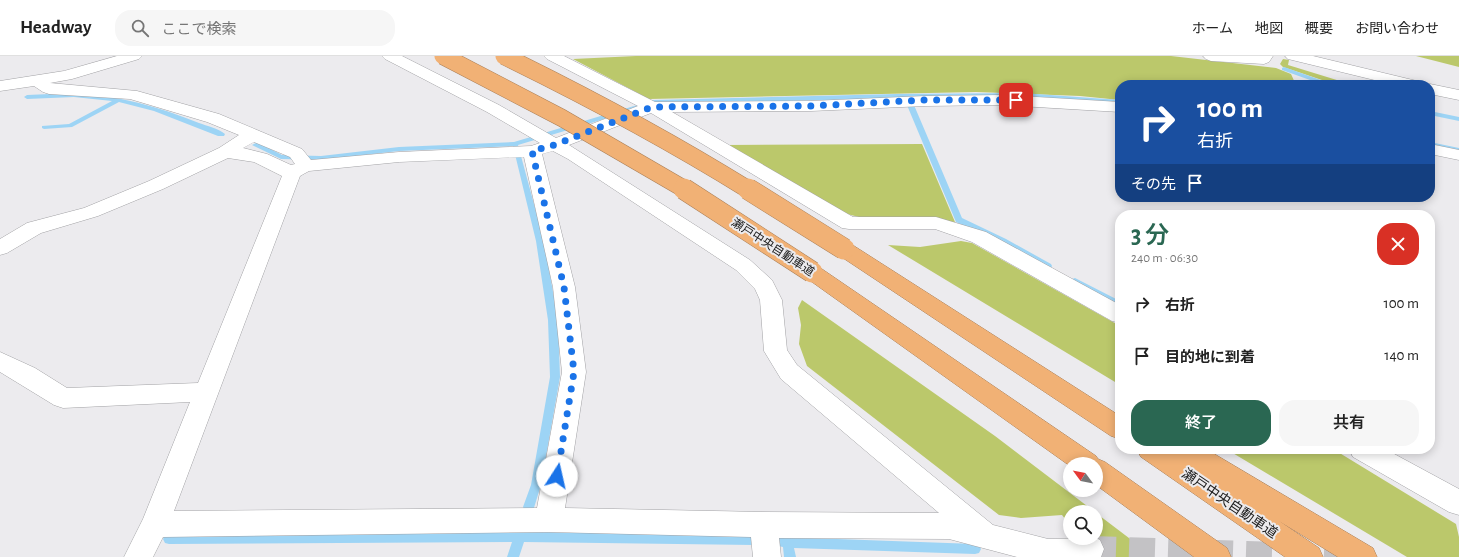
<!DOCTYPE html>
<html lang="ja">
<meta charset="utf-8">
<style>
:root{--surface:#fff;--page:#f6f6f6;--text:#222;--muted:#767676;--line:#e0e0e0;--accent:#2a6752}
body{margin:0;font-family:"Alegreya Sans","Noto Sans JP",sans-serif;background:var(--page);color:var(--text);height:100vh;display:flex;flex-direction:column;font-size:15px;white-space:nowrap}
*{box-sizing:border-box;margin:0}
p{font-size:13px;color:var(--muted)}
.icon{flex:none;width:22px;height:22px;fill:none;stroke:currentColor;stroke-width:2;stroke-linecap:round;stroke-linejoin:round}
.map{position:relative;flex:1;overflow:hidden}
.details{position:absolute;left:1115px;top:154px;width:320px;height:244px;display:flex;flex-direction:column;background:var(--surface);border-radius:16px;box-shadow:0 2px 10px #0003}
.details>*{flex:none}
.top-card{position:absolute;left:1115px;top:24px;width:320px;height:122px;border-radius:16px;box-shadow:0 2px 10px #0003;background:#1a4fa0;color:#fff;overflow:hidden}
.needle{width:26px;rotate:302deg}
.fabs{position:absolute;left:1063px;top:401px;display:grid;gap:8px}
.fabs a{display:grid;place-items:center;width:40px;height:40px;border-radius:50%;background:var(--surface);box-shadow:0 2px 10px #0003;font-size:20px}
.pin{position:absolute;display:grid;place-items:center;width:34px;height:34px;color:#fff;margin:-17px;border-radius:8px;box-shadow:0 2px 6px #0006}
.me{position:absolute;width:44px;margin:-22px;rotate:10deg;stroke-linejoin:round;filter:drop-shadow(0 0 3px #0008)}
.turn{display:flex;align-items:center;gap:14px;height:84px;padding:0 16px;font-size:18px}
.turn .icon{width:52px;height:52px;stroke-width:2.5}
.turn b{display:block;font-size:28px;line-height:34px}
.then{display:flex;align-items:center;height:38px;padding:0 16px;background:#0003;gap:8px;font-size:15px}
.round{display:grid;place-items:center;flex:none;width:42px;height:42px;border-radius:16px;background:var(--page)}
.head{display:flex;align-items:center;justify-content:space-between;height:68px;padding:0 16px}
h1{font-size:24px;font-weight:600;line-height:30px;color:var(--accent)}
.primary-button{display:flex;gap:8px;margin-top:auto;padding:8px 16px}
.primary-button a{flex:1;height:46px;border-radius:16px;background:var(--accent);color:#fff;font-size:16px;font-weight:600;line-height:46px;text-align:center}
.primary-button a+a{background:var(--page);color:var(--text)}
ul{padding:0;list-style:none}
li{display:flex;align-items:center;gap:12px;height:52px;padding:0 16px}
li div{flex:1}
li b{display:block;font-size:15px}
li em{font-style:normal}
header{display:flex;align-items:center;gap:24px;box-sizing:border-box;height:56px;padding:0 20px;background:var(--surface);border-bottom:1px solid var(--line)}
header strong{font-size:19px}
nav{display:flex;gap:22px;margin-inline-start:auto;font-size:14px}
.search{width:280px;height:36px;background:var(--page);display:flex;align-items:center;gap:10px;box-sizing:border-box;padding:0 14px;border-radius:16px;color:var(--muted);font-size:15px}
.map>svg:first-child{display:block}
.green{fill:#bbc86b}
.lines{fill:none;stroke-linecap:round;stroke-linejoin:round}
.stream{fill:#9dd4f5;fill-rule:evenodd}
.street-tunnel{stroke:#c3c2c5;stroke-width:26;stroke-dasharray:26 13;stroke-linecap:butt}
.street-casing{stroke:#a2a2a5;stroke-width:1}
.highway-casing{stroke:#a87e57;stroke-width:1}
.street{fill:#fff;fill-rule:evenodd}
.highway{fill:#f1b175;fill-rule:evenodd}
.highway-bridge-far1-casing{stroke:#a87e57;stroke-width:18;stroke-linecap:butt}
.highway-bridge-casing{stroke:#a87e57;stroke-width:22;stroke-linecap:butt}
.highway-bridge-far1{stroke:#f1b175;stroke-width:17}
.highway-bridge{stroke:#f1b175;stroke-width:21}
.route{stroke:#1a73e8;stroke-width:7;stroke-dasharray:0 12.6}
.labels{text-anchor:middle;stroke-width:4;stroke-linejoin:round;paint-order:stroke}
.street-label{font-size:12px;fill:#202020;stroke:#ecebee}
.near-street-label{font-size:14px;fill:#202020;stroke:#ecebee}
</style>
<header>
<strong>Headway</strong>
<div class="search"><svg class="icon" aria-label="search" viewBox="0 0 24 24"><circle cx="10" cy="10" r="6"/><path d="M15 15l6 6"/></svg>ここで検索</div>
<nav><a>ホーム</a><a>地図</a><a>概要</a><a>お問い合わせ</a></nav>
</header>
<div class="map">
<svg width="1459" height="501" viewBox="0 0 1459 501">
<rect width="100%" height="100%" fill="#ecebee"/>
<path class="green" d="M 636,0 L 1171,0 L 1276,12 L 1291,18 L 1296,29 L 1120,29 L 1120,44 L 1080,40 L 976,36 L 649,43 L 573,3 Z
M 1416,0 L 1459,0 L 1459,11 Z
M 1283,3 L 1289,4 L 1288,9 L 1353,29 L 1337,29 L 1283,11 L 1280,8 Z
M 922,88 L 955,166 L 859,161 L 847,158 L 726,89 Z
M 961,185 L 972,187 L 1120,270 L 1120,329 L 888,189 L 920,191 Z
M 802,244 L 995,380 L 1095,456 L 1070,456 L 1070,469 L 1062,459 L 1021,462 L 999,459 L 807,310 L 799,288 L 801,269 L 798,252 Z
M 1226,393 L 1333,393 L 1456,468 L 1459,481 L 1459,501 L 1407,501 Z
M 1096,457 L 1154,501 L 1095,501 L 1080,482 L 1096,482 Z"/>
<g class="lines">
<path class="stream" d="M 1284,11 L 1332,28 L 1333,29 L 1324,29 L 1282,14 L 1282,12 Z
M 74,37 C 118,39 159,51 199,67 C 207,70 218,72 225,78 L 224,80 L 218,80 L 154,55 L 119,46 L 72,71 L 44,73 L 42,72 L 42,70 L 69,68 L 112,45 L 74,41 L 27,43 L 24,41 L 27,39 Z
M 1022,37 L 1120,44 L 1120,48 L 1022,41 L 911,42 L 962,162 L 1006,183 L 1051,208 L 1052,210 L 1051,212 L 1048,213 L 1000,187 L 956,166 L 904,42 L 654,48 L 518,89 L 544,185 L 558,264 L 560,321 L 541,429 L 533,455 L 529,456 L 525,455 L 523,451 L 531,429 L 550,321 L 548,264 L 536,185 L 513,90 L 399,95 L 321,104 L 281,103 L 252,89 L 256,87 L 259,87 L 282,99 L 321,100 L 399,91 L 514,86 L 654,44 L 897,38 Z
M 1430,55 L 1459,61 L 1459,65 L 1430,59 Z
M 1430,86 L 1459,92 L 1459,96 L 1430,90 Z
M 1075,222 L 1120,245 L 1120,252 L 1072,227 L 1071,225 L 1072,223 Z
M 521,472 L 525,473 L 526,476 L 754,479 L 758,480 L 760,484 L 758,488 L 754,489 L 524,486 L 519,501 L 507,501 L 512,486 L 169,488 L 165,487 L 163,483 L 165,479 L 169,478 L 516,476 L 517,473 Z
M 782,481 L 975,488 L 979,489 L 981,493 L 979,497 L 975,498 L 794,492 L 796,501 L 784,501 L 783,491 L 778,490 L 776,486 L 778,482 Z"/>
<path class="street-tunnel" d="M 1090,493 L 1341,501"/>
<g class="street-casing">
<path id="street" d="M 117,0 L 142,0 L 139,3 L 72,23 L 50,27 L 137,35 L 219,58 L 302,93 L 311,104 L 399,96 L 531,90 L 540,87 L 487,56 L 385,3 L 382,0 L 402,0 L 499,49 L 556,82 L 638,50 L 547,3 L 544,0 L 564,0 L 655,46 L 811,45 L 925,40 L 1002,39 L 1120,46 L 1120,56 L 1002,49 L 925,50 L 811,55 L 672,56 L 853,161 L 936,161 L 986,176 L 1120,249 L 1120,267 L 1112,265 L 972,186 L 935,173 L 849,173 L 842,172 L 651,57 L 569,89 L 750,204 L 772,224 L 782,244 L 787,294 L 797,309 L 993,469 L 1048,483 L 1096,482 L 1100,484 L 1104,493 L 1101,501 L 1017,501 L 949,483 L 779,482 L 781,501 L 753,501 L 751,481 L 549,476 L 163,481 L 153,501 L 124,501 L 143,463 L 190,346 L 63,352 L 54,349 L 0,316 L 0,296 L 35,312 L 67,332 L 198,327 L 282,120 L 254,106 L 228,102 L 163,133 L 98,160 L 41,177 L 7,197 L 0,199 L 0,183 L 27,167 L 84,152 L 149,125 L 219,92 L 239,79 L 207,66 L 130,43 L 49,38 L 43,36 L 34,30 L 0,35 L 0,25 L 64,15 ZM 254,86 L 290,101 L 295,108 L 291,109 L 267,98 L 243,92 ZM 553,95 L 568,103 L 736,214 L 755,233 L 760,244 L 764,295 L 781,323 L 939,457 L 764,456 L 565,452 L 586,316 L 575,231 L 542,98 ZM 524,101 L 553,231 L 562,316 L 537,452 L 174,455 L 300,120 L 309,115 L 399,106 Z
M 1203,0 L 1273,0 L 1269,6 L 1264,8 L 1211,5 L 1206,3 Z
M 1285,0 L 1313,0 L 1421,26 L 1423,29 L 1395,29 L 1288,3 Z
M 1430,28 L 1459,34 L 1459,44 L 1430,38 L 1430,29 L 1426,29 Z
M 1430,88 L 1459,94 L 1459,104 L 1430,98 Z
M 1349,393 L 1385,393 L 1459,433 L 1459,459 L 1449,456 L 1353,401 Z"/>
</g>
<g class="highway-casing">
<path id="highway" d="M 844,186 L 851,188 L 1120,360 L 1120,383 L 1111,380 L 837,198 L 834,193 L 837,188 Z
M 812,209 L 819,211 L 1096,400 L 1098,403 L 1105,406 L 1227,492 L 1231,501 L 1194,501 L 1096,429 L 1096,408 L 1070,408 L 1070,410 L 805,221 L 801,216 L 805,211 Z
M 1137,393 L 1206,393 L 1373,492 L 1377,501 L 1338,501 L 1279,465 L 1319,492 L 1323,501 L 1285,501 L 1141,401 Z"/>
</g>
<use href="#street" class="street"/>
<use href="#highway" class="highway"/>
<g class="highway-bridge-far1-casing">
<path id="highway-bridge-far1" d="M 443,0 L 562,62 L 686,134
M 504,0 C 588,41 670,85 749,134"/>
</g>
<g class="highway-bridge-casing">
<path id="highway-bridge" d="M 684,133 L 812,216
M 748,133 L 844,193"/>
</g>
<use href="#highway-bridge-far1" class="highway-bridge-far1"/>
<use href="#highway-bridge" class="highway-bridge"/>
</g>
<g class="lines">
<path class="route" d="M 557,420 L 574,316 L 564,231 L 532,95 L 554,89 L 652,51 L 811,50 L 925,44 L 1016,44"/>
</g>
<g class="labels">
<g class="street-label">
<text transform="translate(773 191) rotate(33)" y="4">瀬戸中央自動車道</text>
</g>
<g class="near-street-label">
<text transform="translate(1230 447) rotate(34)" y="5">瀬戸中央自動車道</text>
</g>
</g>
</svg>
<div class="fabs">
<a><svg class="needle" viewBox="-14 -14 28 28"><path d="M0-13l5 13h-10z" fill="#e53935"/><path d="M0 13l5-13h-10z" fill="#767676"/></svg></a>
<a><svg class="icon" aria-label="search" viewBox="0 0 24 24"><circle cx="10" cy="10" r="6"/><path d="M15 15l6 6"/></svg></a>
</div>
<div class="pin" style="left:1016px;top:44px;background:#d93025"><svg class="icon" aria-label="arrive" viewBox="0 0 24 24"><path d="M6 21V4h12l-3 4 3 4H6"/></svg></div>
<svg class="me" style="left:557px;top:420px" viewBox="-20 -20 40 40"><circle r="19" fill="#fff"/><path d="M0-13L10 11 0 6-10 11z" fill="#1a73e8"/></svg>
<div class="top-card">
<div class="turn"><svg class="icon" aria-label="right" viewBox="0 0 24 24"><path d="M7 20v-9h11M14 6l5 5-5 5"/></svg><div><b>100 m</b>右折</div></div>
<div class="then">その先<svg class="icon" aria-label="arrive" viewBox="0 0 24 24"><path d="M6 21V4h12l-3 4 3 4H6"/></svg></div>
</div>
<section class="details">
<div class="head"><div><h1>3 分</h1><p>240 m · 06:30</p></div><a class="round" style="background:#d93025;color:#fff"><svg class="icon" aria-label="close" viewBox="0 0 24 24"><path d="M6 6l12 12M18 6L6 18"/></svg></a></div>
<ul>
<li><svg class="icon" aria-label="right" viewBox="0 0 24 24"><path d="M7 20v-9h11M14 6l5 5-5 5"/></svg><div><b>右折</b></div><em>100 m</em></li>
<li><svg class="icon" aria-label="arrive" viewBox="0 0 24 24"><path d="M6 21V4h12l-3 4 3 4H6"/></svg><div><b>目的地に到着</b></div><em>140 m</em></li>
</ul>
<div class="primary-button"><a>終了</a><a>共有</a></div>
</section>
</div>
